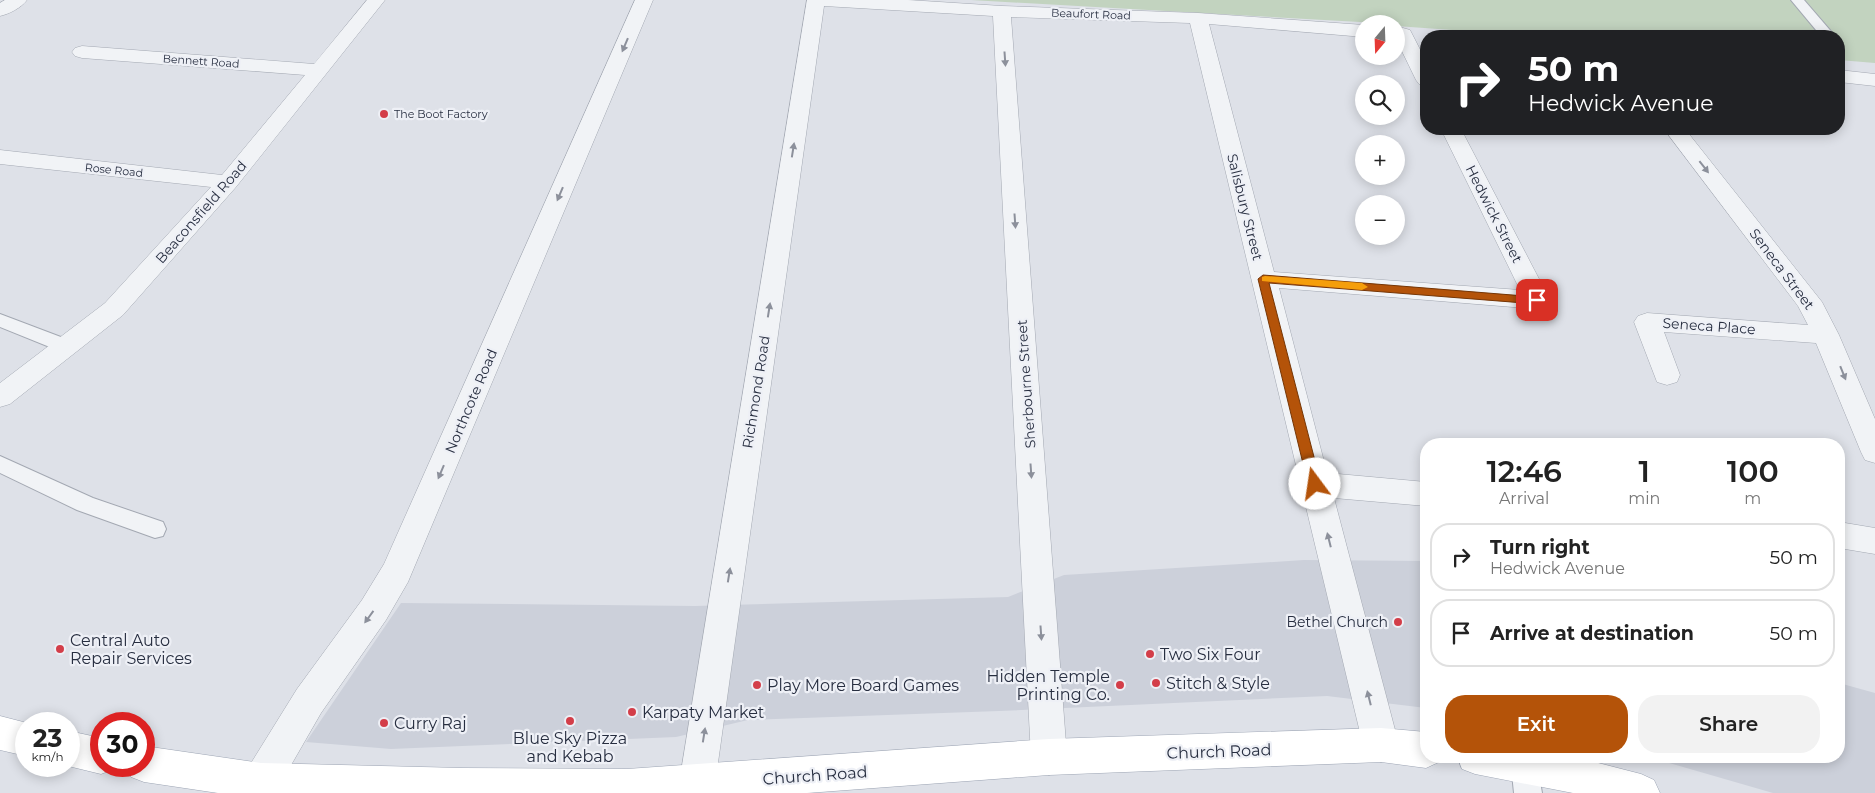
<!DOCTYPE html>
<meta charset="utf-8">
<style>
:root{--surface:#fff;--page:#f2f2f2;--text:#222;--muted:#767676;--line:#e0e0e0;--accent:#b45309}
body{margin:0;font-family:Montserrat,sans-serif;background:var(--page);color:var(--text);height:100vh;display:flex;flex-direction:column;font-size:19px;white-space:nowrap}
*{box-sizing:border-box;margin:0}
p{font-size:16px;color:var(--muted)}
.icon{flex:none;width:28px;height:28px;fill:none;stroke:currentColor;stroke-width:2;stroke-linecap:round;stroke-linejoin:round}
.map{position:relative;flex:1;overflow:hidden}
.side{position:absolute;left:1420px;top:438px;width:425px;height:325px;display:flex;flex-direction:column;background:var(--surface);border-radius:20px;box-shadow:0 2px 12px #0003}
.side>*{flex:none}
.hud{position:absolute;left:1420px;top:30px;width:425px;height:105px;border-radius:20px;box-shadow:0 2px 12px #0003;background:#202124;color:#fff;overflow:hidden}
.needle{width:32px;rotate:199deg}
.buttons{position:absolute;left:1355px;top:15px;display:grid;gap:10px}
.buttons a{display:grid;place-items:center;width:50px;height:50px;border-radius:50%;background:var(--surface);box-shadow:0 2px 12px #0003;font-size:25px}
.speed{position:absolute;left:15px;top:712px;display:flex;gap:10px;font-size:25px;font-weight:700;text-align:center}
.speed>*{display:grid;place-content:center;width:65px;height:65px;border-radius:50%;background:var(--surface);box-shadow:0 2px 12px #0003;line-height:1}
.speed small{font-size:12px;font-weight:400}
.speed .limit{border:8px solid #d22;background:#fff;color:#111}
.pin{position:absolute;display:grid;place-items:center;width:42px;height:42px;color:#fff;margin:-21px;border-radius:10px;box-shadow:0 2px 8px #0006}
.me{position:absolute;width:55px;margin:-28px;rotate:346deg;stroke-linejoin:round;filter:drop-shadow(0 0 4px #0008)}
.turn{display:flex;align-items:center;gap:18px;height:105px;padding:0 25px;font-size:22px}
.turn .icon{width:65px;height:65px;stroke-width:2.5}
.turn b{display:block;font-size:35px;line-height:42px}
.eta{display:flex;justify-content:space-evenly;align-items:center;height:85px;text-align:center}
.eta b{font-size:30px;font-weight:600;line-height:35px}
.primary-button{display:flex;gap:10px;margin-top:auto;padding:10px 25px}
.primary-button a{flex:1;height:58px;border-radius:20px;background:var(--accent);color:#fff;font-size:20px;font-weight:600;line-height:58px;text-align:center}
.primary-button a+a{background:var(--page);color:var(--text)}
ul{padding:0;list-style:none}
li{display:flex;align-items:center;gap:15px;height:68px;margin:0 10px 8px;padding:0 15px;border:2px solid var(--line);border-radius:20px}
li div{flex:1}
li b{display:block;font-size:19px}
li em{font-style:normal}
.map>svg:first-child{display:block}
.built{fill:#ccd0da}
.green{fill:#c2d3bf}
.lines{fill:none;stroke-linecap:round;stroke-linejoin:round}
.service-casing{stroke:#a3a8b2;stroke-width:2}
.minor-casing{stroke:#a3a8b2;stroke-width:1}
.primary-casing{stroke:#9da5b4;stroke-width:1}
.service{fill:#f1f3f6;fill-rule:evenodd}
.minor{fill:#f1f3f6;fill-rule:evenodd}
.primary{fill:#fff;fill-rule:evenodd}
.oneway{fill:#8c909b}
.route{fill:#b45309;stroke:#753606}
.slow{fill:#f59e0b}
.poi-dot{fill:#d33e49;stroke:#eef0f6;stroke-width:2}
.labels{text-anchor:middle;stroke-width:4.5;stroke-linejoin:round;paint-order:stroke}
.far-street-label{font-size:11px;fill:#272e40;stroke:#eef0f6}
.far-poi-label{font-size:11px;fill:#272e40;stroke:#eef0f6;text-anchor:start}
.street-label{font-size:14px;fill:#272e40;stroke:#eef0f6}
.poi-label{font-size:14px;fill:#272e40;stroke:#eef0f6;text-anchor:end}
.near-poi-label{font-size:16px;fill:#272e40;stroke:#eef0f6;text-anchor:start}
.near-street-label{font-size:16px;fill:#272e40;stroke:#eef0f6}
</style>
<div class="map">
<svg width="1875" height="793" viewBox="0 0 1875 793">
<rect width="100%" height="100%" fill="#dee1e8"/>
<path class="built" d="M 1304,560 L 1426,561 L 1426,708 L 1327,696 L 999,711 L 748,720 L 676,737 L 391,749 L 306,742 L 401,603 L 695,606 L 1008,597 L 1064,575 Z
M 1839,683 L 1875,693 L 1875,793 L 1773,793 L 1645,756 L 1839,756 Z"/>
<path class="green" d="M 971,0 L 1875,0 L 1875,63 L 1839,60 L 1839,36 L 1535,36 L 1396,26 L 1396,24 Z"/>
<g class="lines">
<g class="service-casing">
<path id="service" d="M 1791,0 L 1804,0 L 1835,36 L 1821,36 Z
M 0,314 L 74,342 L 77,347 L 74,352 L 67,354 L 0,327 Z
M 0,456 L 93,498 L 163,522 L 166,529 L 163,536 L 155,538 L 77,510 L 0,473 Z
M 1514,756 L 1534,756 L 1537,764 L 1542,793 L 1514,793 L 1511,764 Z"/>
</g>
<g class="minor-casing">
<path id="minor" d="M 5,0 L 27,0 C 21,8 9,14 0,16 L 0,3 Z
M 367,0 L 385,0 L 236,187 L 123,315 L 10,404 L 0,407 L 0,383 L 105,303 L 211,187 L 0,164 L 0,150 L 222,175 L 305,75 L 82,58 L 75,56 L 72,52 L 75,48 L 82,46 L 314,64 Z
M 635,0 L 653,0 L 408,582 L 386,620 L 321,713 L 275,793 L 248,793 L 243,781 L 248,768 L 297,689 L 362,600 L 384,564 Z
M 807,0 L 908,0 L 1002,6 L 1198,13 L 1364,25 L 1364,37 L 1209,24 L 1274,272 L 1520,290 L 1441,129 L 1461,129 L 1550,300 L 1546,306 L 1537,309 L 1279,288 L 1327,473 L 1426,482 L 1426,506 L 1334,498 L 1399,745 L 1394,757 L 1381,762 L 1368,757 L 1363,745 L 1190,23 L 1011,17 L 1067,757 L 1062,770 L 1049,775 L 1036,770 L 1031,757 L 993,16 L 824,6 L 715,784 L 712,793 L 682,793 L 679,784 Z
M 1403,28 L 1410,30 L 1426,61 L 1426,86 L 1419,84 L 1416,80 L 1396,39 L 1396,30 Z
M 1839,70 L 1875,74 L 1875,86 L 1839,82 Z
M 1664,129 L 1685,129 L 1822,302 L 1839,335 L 1875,419 L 1875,463 L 1865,460 L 1861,452 L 1816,343 L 1664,332 L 1680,375 L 1677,382 L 1667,385 L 1657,382 L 1634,322 L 1638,316 L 1647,313 L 1808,325 L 1798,306 Z
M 1839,522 L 1875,528 L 1875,554 L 1839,548 Z"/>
</g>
<g class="primary-casing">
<path id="primary" d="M 0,716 L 31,724 L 26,724 L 26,756 L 0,750 Z
M 1381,728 L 1426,732 L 1426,756 L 1441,756 L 1439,762 L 1426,768 L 1381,762 L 1049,775 L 807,793 L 218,793 L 144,782 L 131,777 L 127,766 L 144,766 L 144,746 L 261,763 L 462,768 L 627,769 L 1049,739 Z
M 69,731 L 101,738 L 101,766 L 115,766 L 114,769 L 101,774 L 68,766 Z
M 1457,756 L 1571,756 L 1641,774 L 1654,780 L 1660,793 L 1573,793 L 1475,774 L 1462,769 Z"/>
</g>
<use href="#service" class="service"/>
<use href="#minor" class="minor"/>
<use href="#primary" class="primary"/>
</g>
<defs><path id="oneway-solid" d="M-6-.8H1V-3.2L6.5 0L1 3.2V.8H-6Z" transform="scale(1.25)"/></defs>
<g class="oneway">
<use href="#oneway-solid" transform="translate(625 45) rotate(113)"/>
<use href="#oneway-solid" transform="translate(1005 59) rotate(86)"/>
<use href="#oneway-solid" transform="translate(793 150) rotate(-81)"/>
<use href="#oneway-solid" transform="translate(1704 167) rotate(52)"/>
<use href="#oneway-solid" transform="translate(560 194) rotate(113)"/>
<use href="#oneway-solid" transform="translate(1015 221) rotate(86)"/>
<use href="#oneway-solid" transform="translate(769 310) rotate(-81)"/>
<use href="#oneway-solid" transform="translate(1843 373) rotate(68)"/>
<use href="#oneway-solid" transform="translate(1031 471) rotate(86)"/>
<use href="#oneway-solid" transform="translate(441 472) rotate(113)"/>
<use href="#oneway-solid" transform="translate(1329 540) rotate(-104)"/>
<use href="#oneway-solid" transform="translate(729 575) rotate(-81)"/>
<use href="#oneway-solid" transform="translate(369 617) rotate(126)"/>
<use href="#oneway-solid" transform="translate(1041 633) rotate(86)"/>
<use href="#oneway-solid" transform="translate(1369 698) rotate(-104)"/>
<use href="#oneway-solid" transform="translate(704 735) rotate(-81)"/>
</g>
<path class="route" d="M 1263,275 L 1537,297 L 1542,300 L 1537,304 L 1269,283 L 1321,484 L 1319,487 L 1310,487 L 1308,484 L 1258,279 Z"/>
<path class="slow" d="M 1265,276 L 1362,283 L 1368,287 L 1362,290 L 1262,281 L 1262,277 Z"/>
<g class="poi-dot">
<circle cx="384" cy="114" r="5"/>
<circle cx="1398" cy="622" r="5"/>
<circle cx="60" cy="649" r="5"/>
<circle cx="1150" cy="654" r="5"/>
<circle cx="1156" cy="683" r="5"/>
<circle cx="757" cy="685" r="5"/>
<circle cx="1120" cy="685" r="5"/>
<circle cx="632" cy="712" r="5"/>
<circle cx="570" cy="721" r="5"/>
<circle cx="384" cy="723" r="5"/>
</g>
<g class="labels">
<g class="far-street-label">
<text transform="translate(1091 14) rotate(2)" y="4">Beaufort Road</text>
<text transform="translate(201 61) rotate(4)" y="4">Bennett Road</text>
<text transform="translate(114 170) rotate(6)" y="4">Rose Road</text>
</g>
<g class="far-poi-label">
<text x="394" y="118">The Boot Factory</text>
</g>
<g class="street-label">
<text transform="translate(1245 207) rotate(76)" y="5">Salisbury Street</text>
<text transform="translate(201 212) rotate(-49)" y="5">Beaconsfield Road</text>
<text transform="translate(1494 214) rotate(63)" y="5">Hedwick Street</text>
<text transform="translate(1782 269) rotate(53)" y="5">Seneca Street</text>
<text transform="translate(1709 326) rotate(4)" y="5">Seneca Place</text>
<text transform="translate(1026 384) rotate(-94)" y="5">Sherbourne Street</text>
<text transform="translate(756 392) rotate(-81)" y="5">Richmond Road</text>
<text transform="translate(471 401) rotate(-67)" y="5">Northcote Road</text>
</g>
<g class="poi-label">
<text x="1388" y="627">Bethel Church</text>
</g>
<g class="near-poi-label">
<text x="70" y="646">Central Auto<tspan x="70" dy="18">Repair Services</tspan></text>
<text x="1160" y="660">Two Six Four</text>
<text x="1110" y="682" text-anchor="end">Hidden Temple<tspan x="1110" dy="18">Printing Co.</tspan></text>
<text x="1166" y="689">Stitch &amp; Style</text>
<text x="767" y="691">Play More Board Games</text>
<text x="642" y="718">Karpaty Market</text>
<text x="394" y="729">Curry Raj</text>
<text x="570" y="744" text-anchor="middle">Blue Sky Pizza<tspan x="570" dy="18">and Kebab</tspan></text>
</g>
<g class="near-street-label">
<text transform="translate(1219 751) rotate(-2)" y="6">Church Road</text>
<text transform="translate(815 775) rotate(-4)" y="6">Church Road</text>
</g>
</g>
</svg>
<div class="buttons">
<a><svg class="needle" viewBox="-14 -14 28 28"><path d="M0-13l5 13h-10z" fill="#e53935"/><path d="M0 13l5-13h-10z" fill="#767676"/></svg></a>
<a><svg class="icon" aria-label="search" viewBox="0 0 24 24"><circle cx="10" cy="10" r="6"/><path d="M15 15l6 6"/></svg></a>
<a>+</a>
<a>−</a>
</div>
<div class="speed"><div>23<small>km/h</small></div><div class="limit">30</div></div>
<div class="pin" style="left:1537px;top:300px;background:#d93025"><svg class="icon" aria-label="arrive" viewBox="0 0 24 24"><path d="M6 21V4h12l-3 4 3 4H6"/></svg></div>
<svg class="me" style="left:1315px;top:484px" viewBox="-20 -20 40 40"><circle r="19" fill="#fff"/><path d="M0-13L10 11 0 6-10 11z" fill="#b45309"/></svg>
<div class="hud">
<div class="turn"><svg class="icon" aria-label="right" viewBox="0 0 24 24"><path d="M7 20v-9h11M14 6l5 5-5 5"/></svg><div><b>50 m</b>Hedwick Avenue</div></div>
</div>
<section class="side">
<div class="eta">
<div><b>12:46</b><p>Arrival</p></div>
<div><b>1</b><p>min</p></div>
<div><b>100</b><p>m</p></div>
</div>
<ul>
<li><svg class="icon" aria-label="right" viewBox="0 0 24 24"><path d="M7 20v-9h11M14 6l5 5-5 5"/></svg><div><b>Turn right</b><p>Hedwick Avenue</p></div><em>50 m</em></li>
<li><svg class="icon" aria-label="arrive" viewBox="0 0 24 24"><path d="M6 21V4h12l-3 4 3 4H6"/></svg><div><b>Arrive at destination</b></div><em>50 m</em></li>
</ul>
<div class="primary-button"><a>Exit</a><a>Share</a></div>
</section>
</div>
